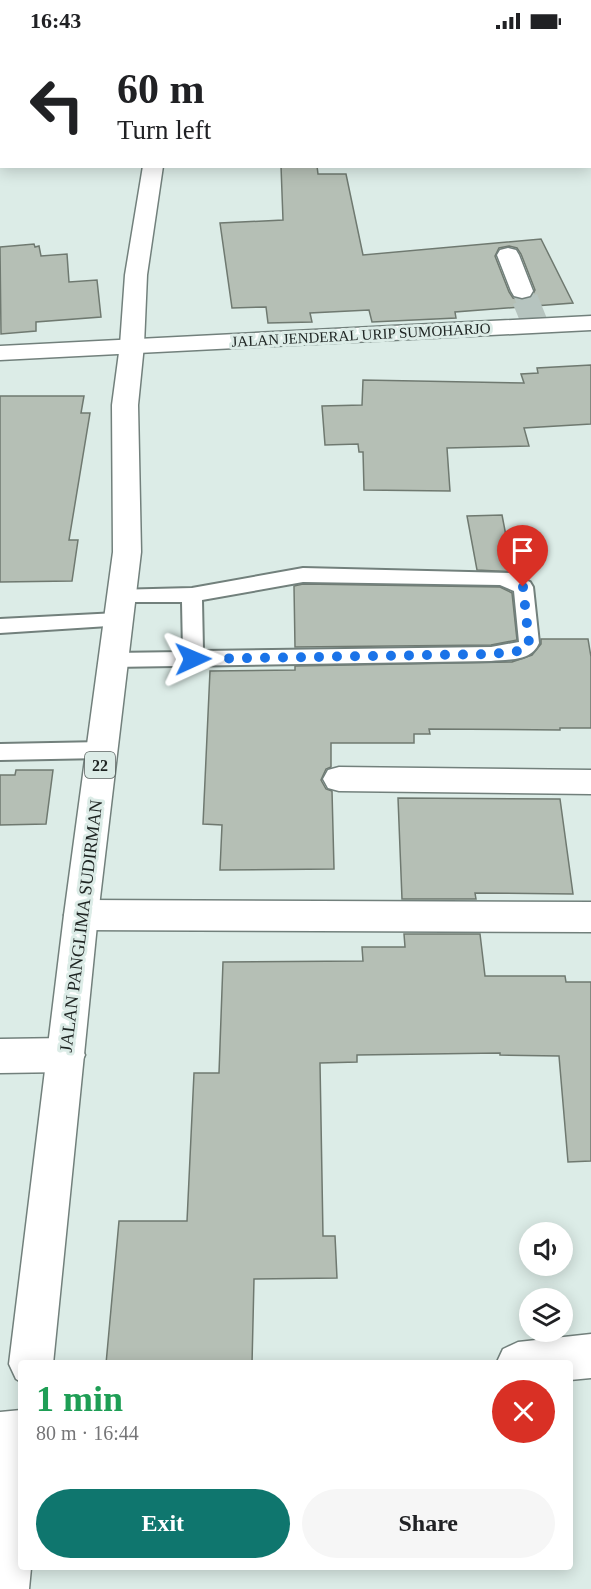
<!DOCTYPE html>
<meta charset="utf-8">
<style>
:root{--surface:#fff;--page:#f6f6f6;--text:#202124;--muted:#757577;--accent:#0f766e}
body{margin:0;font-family:Georgia,serif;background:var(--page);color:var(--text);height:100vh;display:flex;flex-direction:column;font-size:22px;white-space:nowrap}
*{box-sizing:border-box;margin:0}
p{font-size:20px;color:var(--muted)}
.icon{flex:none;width:33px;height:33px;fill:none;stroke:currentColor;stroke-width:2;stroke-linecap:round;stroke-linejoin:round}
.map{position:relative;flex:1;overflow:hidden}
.drawer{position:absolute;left:18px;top:1318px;width:555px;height:210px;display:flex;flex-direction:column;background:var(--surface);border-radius:6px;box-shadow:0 3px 15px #0003}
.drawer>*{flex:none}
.banner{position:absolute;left:0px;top:0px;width:591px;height:126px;box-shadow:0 3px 15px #0003;background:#fff;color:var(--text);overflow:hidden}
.controls{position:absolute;left:519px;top:1180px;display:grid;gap:12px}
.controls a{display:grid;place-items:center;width:54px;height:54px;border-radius:50%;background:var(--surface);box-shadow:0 3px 15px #0003;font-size:30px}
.pin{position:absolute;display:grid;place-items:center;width:51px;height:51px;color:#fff;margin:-62px -26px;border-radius:50% 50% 50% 0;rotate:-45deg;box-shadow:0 0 6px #0007}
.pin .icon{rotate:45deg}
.me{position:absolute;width:66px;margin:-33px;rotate:89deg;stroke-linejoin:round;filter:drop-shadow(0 0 4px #0008)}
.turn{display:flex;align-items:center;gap:21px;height:126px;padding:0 18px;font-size:27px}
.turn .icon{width:78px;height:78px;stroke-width:2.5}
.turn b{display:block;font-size:42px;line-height:51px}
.round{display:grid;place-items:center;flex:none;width:63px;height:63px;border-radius:32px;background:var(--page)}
.head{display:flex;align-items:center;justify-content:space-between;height:102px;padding:0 18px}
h1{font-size:36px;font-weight:700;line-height:45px;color:#1e9e55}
.action{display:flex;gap:12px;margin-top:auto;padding:12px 18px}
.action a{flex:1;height:69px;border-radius:36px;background:var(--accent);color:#fff;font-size:24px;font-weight:700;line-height:69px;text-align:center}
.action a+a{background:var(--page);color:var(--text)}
.status{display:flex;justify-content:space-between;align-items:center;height:42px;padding:0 30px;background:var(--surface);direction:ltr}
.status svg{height:16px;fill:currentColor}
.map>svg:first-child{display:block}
.building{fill:#b5bfb5;stroke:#6f7970;stroke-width:1.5;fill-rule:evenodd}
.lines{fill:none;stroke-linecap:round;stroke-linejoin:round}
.minor-tunnel-far1{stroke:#b6c4bf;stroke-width:20;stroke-dasharray:20 10;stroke-linecap:butt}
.minor-tunnel{stroke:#b6c4bf;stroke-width:26;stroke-dasharray:26 13;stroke-linecap:butt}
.service-casing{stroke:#72807c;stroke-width:4}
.minor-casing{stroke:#72807c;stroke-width:3}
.tertiary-casing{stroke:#72807c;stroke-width:3}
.trunk-casing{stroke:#72807c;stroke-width:3}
.service{fill:#fff;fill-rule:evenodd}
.minor{fill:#fff;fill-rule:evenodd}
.tertiary{fill:#fff;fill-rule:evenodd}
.trunk{fill:#fff;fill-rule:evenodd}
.route{stroke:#1a73e8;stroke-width:10;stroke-dasharray:0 18}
.labels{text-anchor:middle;stroke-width:6;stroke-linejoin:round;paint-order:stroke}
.far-street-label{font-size:15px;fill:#1d2321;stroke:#dcece7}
.shield{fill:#dcece7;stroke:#565f5c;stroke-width:1.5}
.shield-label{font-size:16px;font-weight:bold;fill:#1d2321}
.street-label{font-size:18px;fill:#1d2321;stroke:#dcece7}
</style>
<div class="status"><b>16:43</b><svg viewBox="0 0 49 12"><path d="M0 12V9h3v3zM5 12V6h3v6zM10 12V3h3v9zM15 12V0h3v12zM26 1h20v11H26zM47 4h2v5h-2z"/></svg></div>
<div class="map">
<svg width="591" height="1547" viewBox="0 0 591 1547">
<rect width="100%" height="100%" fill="#dcece7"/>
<path class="building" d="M 281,124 L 317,124 L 318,132 L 346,132 L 363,213 L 541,197 L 573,261 L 455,270 L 456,276 L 372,280 L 369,268 L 310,271 L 312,280 L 268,281 L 266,265 L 232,266 L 220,181 L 283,178 ZM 509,204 L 517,206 L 521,212 L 535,248 L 531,256 L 523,258 L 513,256 L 509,250 L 495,214 L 499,206 Z
M 34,202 L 35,205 L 39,204 L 41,214 L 67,212 L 69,240 L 97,238 L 101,275 L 36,280 L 36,289 L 1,292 L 0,205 Z
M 591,323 L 591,382 L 524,386 L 529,404 L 447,406 L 450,449 L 364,448 L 363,410 L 359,410 L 358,402 L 325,403 L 322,364 L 362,363 L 363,338 L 524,341 L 521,332 L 538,331 L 537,326 Z
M 0,354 L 84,354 L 81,371 L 90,371 L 69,498 L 78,498 L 72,539 L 0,540 Z
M 502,473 L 513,530 L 477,528 L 467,474 Z
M 303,542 L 500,545 L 512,551 L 517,598 L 491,603 L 295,605 L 294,544 Z
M 541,597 L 588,597 L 591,615 L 591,686 L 560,686 L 560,688 L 429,687 L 430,692 L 414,692 L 414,701 L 331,701 L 331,725 L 326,727 L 321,738 L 326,747 L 332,749 L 334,827 L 220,828 L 222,783 L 203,782 L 210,629 L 295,628 L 295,624 L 512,620 L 532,613 L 541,602 Z
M 16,728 L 53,728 L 46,782 L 0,783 L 0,733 L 15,733 Z
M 398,756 L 560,757 L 573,852 L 475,851 L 476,857 L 402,857 Z
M 404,892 L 480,892 L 485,934 L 565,934 L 566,940 L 591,940 L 591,1119 L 568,1120 L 559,1014 L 500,1013 L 500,1011 L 357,1013 L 357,1020 L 320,1021 L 323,1194 L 335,1194 L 337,1236 L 254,1237 L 252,1322 L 106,1322 L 119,1179 L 187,1179 L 194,1031 L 219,1031 L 223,920 L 363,919 L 362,905 L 405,905 Z"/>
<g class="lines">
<path class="minor-tunnel-far1" d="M 522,249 L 526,258"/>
<path class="minor-tunnel" d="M 525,257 L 536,284"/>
<g class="service-casing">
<path id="service" d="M 2,29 L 2,37 L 0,38 L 0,30 Z
M 0,68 L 2,68 L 2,76 L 0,76 Z
M 303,526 L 510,531 L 530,540 L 533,545 L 539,601 C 531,620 508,617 491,619 L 112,625 L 105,623 L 102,618 L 105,613 L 112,611 L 183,610 L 182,560 L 120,560 L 113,558 L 110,553 L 113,548 L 192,546 ZM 303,540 L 500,543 L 514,549 L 519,600 L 491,605 L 203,609 L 202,558 Z
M 117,571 L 124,573 L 127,578 L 124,583 L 0,591 L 0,577 Z
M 102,700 L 110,702 L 113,708 L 110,714 L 102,716 L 0,718 L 0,702 Z"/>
</g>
<g class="minor-casing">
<path id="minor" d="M 508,206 L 516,208 L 519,213 L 533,249 L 530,254 L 522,256 L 514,254 L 511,249 L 497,213 L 500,208 Z
M 339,725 L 591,728 L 591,752 L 339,749 L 328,746 L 323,737 L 328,728 Z
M 81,858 L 591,860 L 591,890 L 81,888 L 69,883 L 64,873 L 69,863 Z
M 66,996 L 79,1001 L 85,1013 L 79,1025 L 66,1030 L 0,1031 L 0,997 Z
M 21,1368 L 21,1412 L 0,1416 L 0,1370 Z"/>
</g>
<g class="tertiary-casing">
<path id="tertiary" d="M 591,274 L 591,288 L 0,318 L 0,304 Z
M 591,1292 L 591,1336 L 570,1338 L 570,1322 L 496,1322 L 503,1307 L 518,1300 Z"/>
</g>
<g class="trunk-casing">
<path id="trunk" d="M 160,0 L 178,0 L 178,2 L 160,2 Z
M 143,124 L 163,124 L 147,233 L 144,303 L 138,363 L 141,510 L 98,873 L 53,1322 L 21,1322 L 21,1340 L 16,1337 L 9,1322 L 64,873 L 113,510 L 112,363 L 120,303 L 125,233 Z
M 21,1389 L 21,1526 L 31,1526 L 29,1547 L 0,1547 L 0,1408 L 5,1396 Z"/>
</g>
<use href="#service" class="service"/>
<use href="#minor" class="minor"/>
<use href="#tertiary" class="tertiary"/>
<use href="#trunk" class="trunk"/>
</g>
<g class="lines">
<path class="route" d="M 193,617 L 491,612 L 520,609 L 528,604 L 529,601 L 523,545"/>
</g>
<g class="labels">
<g class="far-street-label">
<text transform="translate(361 293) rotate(-3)" y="5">JALAN JENDERAL URIP SUMOHARJO</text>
</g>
<rect class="shield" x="85" y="710" width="30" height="26" rx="4.5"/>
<g class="shield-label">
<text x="100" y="729">22</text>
</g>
<g class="street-label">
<text transform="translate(81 884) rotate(-83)" y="6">JALAN PANGLIMA SUDIRMAN</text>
</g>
</g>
</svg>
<div class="controls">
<a><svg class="icon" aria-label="sound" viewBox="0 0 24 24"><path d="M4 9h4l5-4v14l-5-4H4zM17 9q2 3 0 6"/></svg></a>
<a><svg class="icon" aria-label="layers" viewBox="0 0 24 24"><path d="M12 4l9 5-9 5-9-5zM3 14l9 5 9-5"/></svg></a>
</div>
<div class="pin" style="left:523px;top:545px;background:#d93025"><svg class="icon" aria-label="arrive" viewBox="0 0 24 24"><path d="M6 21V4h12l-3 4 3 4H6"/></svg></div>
<svg class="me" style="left:193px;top:617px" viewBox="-20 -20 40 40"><path d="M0-17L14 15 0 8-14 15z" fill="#1a73e8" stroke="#fff" stroke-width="4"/></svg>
<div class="banner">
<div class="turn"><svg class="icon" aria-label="left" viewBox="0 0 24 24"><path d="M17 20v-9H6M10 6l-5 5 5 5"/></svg><div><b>60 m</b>Turn left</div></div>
</div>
<section class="drawer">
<div class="head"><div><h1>1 min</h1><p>80 m · 16:44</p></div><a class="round" style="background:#d93025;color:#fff"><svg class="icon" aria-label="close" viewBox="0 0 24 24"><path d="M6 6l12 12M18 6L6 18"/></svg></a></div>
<div class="action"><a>Exit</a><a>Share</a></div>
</section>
</div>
